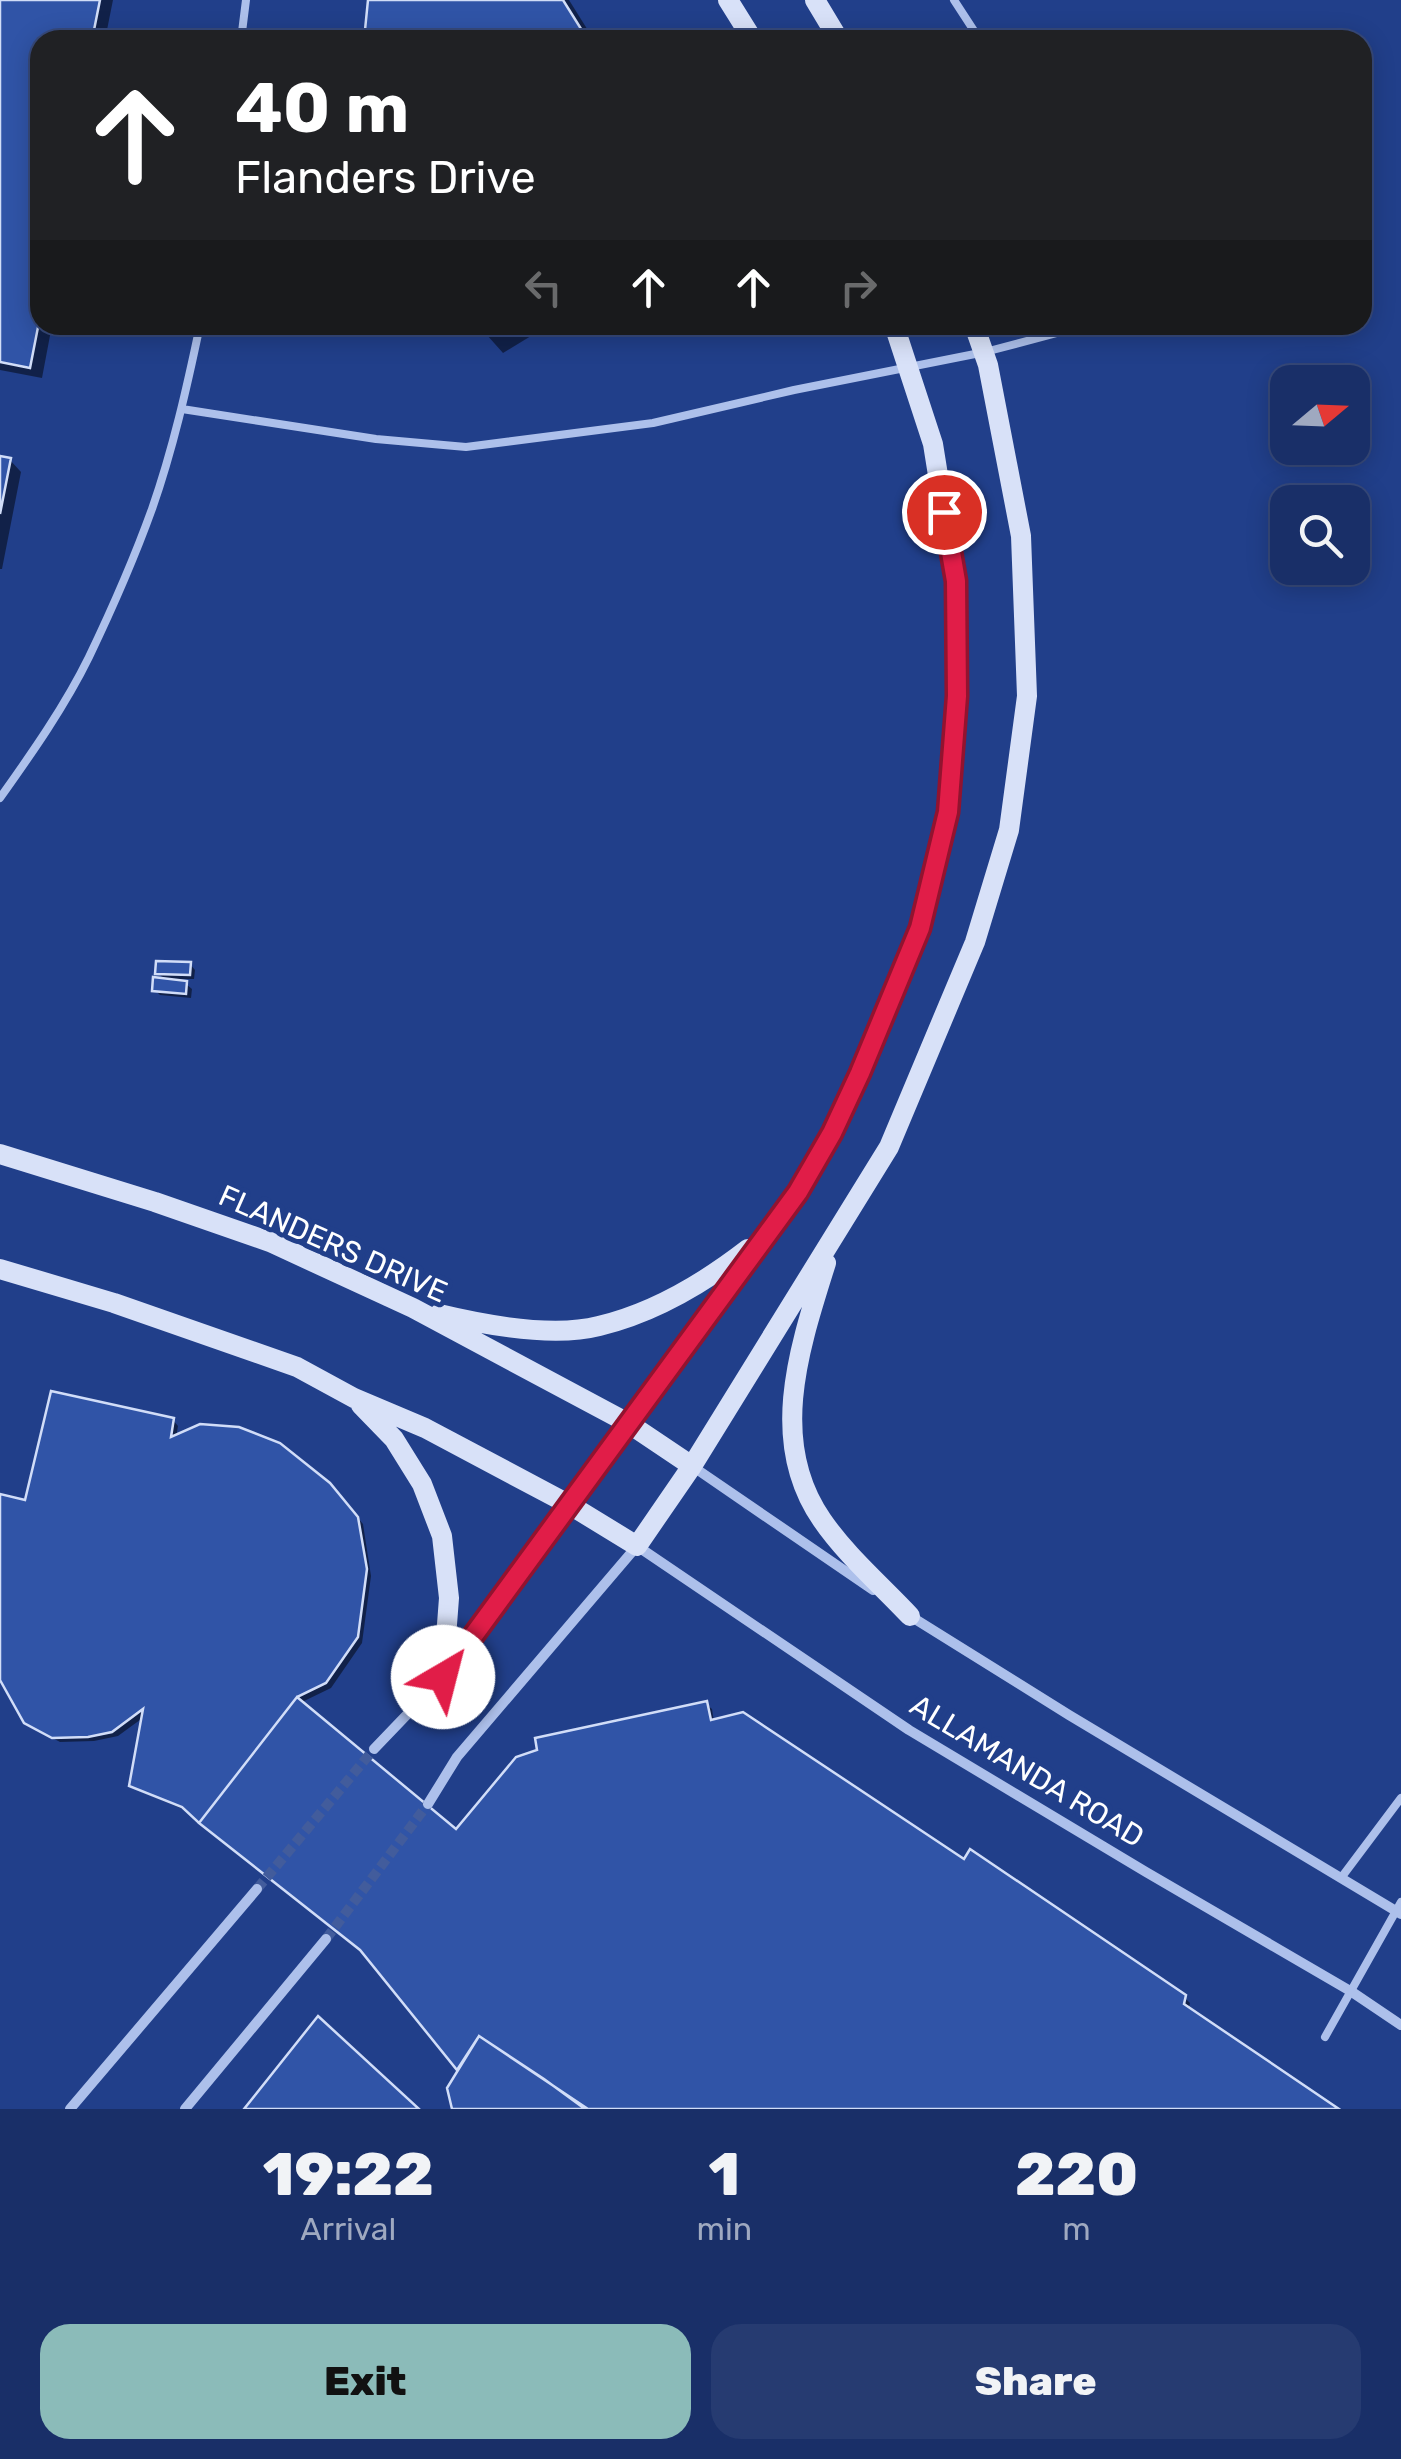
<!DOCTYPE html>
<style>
:root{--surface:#192f68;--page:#263b71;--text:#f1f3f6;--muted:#9fa9c0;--line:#374a7c;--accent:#8bbbb9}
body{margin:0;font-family:Rubik,sans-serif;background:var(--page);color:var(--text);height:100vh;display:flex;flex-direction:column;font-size:38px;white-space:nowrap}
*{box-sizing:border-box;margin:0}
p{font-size:32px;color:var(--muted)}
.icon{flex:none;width:55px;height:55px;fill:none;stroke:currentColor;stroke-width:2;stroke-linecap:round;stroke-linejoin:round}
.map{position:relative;height:2109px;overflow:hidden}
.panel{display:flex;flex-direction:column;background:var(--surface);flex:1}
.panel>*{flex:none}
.hud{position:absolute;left:30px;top:30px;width:1342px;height:305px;border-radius:30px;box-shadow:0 5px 25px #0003,0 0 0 2px var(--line);background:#202124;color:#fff;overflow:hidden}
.needle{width:65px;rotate:71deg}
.controls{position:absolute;left:1270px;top:365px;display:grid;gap:20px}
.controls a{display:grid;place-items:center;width:100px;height:100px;border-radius:20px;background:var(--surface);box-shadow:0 5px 25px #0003,0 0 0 2px var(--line);font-size:50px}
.pin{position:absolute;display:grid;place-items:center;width:85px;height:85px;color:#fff;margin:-42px;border:5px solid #fff;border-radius:50%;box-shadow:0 2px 10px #0007}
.me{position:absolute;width:110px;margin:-55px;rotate:37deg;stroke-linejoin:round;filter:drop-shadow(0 0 8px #0008)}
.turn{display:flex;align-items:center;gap:35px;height:210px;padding:0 40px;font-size:45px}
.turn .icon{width:130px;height:130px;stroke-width:2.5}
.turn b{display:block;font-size:70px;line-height:85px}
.lanes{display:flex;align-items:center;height:95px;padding:0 40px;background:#0003;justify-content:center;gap:50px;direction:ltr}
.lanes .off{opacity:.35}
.eta{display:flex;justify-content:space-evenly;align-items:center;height:170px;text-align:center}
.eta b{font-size:60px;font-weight:800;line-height:70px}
.primary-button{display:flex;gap:20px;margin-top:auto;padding:20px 40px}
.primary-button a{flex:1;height:115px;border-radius:30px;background:var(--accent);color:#111;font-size:40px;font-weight:800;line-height:115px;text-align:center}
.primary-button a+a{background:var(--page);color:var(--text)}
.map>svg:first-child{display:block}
.shadow{fill:#0007}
.building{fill:#3054a7;stroke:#d1ddf8;stroke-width:2.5}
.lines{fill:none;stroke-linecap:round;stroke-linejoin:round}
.street-tunnel{stroke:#425c9c;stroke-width:10;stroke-dasharray:10 5;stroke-linecap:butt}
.lane{stroke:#adc0eb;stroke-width:8}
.street{stroke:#adc0eb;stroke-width:10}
.secondary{stroke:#d8e1f8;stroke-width:20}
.route-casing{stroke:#92132f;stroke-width:25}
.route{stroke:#e11d48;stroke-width:18}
.labels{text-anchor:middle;stroke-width:10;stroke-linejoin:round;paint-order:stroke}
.street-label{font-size:30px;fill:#fff;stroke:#213f8a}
</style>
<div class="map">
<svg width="1401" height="2109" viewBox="0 0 1401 2109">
<rect width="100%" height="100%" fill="#213f8a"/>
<path class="shadow" d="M 0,0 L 113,0 L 105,40 L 40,40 L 40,325 L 52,325 L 42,378 L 0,370 Z
M 371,0 L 569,0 L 594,40 L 366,40 Z
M 478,325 L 549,325 L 503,353 Z
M 0,459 L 10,460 L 21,472 L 2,569 L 0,569 Z
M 190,964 L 195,970 L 194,979 L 175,979 L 175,982 L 186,984 L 192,989 L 191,998 L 160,995 L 155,990 L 166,981 L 158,973 Z
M 173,1420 L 178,1426 L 176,1438 L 335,1491 L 363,1524 L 371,1576 L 362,1643 L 331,1688 L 300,1703 L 456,1833 L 706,1704 L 712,1709 L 714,1722 L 965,1862 L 1184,1997 L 1190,2003 L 1188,2010 L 1335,2109 L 455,2109 L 461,2070 L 365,1952 L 190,1812 L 137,1790 L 132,1785 L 144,1717 L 118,1736 L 94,1741 L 60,1742 L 32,1727 L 0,1675 L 0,1497 L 27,1503 Z"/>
<path class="building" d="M 0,0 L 100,0 L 92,40 L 40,40 L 40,317 L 30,368 L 0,362 Z
M 368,0 L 563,0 L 588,40 L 364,40 Z
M 0,456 L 11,458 L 0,514 Z
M 156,961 L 191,962 L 190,975 L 155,974 Z
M 153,977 L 187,981 L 186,994 L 152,991 Z
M 51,1391 L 174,1418 L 171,1437 L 200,1424 L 239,1427 L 280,1443 L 330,1483 L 358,1517 L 367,1569 L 358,1637 L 326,1683 L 297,1697 L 199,1823 L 182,1807 L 129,1786 L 143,1709 L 112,1732 L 88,1737 L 52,1738 L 24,1723 L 0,1680 L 0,1494 L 25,1500 Z
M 297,1697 L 456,1829 L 516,1757 L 537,1750 L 535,1738 L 707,1701 L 711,1720 L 743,1712 L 964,1859 L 970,1849 L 1186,1995 L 1184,2004 L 1339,2109 L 588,2109 L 479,2036 L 457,2070 L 360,1950 L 199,1823 Z
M 318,2016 L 419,2109 L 244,2109 Z
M 479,2036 L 544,2079 L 585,2109 L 452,2109 L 447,2088 Z"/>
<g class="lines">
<path class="street-tunnel" d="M 257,1889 L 374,1749
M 326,1939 L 428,1804"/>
<path class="lane" d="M 954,0 L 980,40
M 241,40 L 246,0
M 182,409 L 376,439 L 466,447 L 653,423 L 794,390 L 985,352 L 1072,329 L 1078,325
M 0,798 C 32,753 65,706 89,657 C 112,609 134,559 152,509 C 173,449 187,387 200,325
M 1341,1878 L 1401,1798
M 1325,2037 L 1401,1902"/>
<path class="street" d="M 692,1466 L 873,1590
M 907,1614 L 1069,1715 L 1401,1914
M 374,1749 L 443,1677 L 570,1505
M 428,1804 L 457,1757 L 637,1546 L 909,1730 L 1146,1872 L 1352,1992 L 1401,2025
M 70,2109 L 257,1889
M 185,2109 L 326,1939"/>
<path class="secondary" d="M 728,0 L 753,40
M 815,0 L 839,40
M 0,1154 L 155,1202 L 270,1242 L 413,1308 L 628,1423 L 692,1466
M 826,1263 C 800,1346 767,1441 822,1520 C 846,1555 881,1585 910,1616
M 0,1269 L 114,1303 L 297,1367 L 354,1398 L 425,1428 L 570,1505 L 637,1546 L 692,1466 L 889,1147 L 975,942 L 1009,830 L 1027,696 L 1021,536 L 988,365 L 974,325
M 439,1314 C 485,1325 552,1338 599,1326 C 654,1313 704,1283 748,1249
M 361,1405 L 394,1439 L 422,1484 L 442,1536 L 449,1598 L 443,1677
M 570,1505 L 798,1192 L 832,1133 L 874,1043 L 921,928 L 948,812 L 957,696 L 955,581 L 933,444 L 894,325"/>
</g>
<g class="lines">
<g class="route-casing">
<path id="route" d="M 443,1677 L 798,1192 L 832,1133 L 860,1073 L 920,928 L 948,812 L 957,696 L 956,581 L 944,512"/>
</g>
<use href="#route" class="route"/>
</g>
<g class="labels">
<g class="street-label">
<text transform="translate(333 1244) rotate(24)" y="10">FLANDERS DRIVE</text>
<text transform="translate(1027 1771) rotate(31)" y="10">ALLAMANDA ROAD</text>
</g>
</g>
</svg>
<div class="controls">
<a><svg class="needle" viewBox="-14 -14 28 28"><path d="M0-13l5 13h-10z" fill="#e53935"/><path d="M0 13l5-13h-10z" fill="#9fa9c0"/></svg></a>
<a><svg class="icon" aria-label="search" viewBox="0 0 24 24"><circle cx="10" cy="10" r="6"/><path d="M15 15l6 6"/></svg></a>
</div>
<div class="pin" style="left:944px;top:512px;background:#d93025"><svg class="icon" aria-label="arrive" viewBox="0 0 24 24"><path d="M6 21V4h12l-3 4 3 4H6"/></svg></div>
<svg class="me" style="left:443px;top:1677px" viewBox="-20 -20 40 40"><circle r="19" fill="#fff"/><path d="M0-13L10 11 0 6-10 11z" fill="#e11d48"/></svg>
<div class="hud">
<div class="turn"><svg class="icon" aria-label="ahead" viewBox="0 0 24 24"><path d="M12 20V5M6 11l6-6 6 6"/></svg><div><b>40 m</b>Flanders Drive</div></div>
<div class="lanes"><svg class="icon off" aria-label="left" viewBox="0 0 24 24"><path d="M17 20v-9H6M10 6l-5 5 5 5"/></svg><svg class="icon" aria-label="ahead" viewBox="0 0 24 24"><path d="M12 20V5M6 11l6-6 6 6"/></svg><svg class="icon" aria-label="ahead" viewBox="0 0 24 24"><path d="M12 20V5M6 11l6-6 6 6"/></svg><svg class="icon off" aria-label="right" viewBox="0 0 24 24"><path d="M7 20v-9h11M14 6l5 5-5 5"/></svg></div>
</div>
</div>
<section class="panel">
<div class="eta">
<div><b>19:22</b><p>Arrival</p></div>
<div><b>1</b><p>min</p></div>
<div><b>220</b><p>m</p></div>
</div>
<div class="primary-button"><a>Exit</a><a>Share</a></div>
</section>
